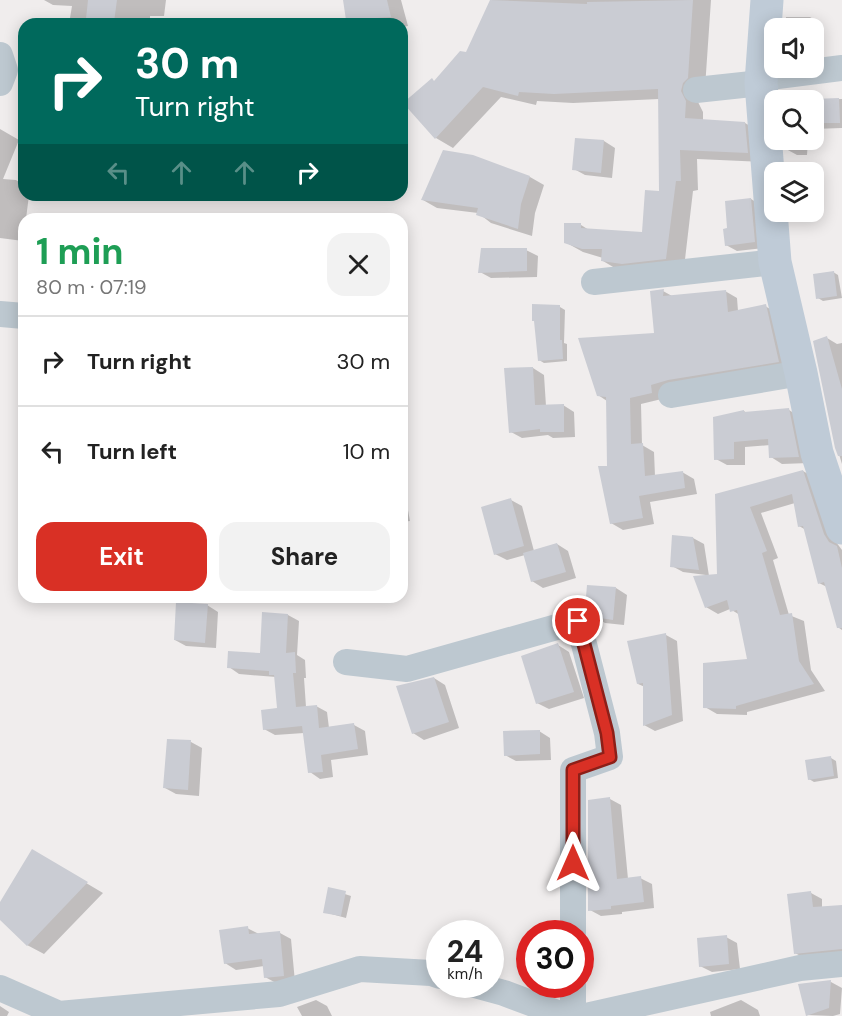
<!DOCTYPE html>
<meta charset="utf-8">
<style>
:root{--surface:#fff;--page:#f2f2f2;--text:#222;--muted:#767676;--line:#e0e0e0;--accent:#d93025}
body{margin:0;font-family:"DM Sans",sans-serif;background:var(--page);color:var(--text);height:100vh;display:flex;flex-direction:column;font-size:22px;white-space:nowrap}
*{box-sizing:border-box;margin:0}
p{font-size:20px;color:var(--muted)}
.icon{flex:none;width:33px;height:33px;fill:none;stroke:currentColor;stroke-width:2;stroke-linecap:round;stroke-linejoin:round}
.map{position:relative;flex:1;overflow:hidden}
.panel{position:absolute;left:18px;top:213px;width:390px;height:390px;display:flex;flex-direction:column;background:var(--surface);border-radius:18px;box-shadow:0 3px 15px #0003}
.panel>*{flex:none}
.top-card{position:absolute;left:18px;top:18px;width:390px;height:183px;border-radius:18px;box-shadow:0 3px 15px #0003;background:#00695c;color:#fff;overflow:hidden}
.buttons{position:absolute;left:764px;top:18px;display:grid;gap:12px}
.buttons a{display:grid;place-items:center;width:60px;height:60px;border-radius:12px;background:var(--surface);box-shadow:0 3px 15px #0003;font-size:30px}
.speed{position:absolute;left:426px;top:920px;display:flex;gap:12px;font-size:30px;font-weight:700;text-align:center}
.speed>*{display:grid;place-content:center;width:78px;height:78px;border-radius:50%;background:var(--surface);box-shadow:0 3px 15px #0003;line-height:1}
.speed small{font-size:15px;font-weight:400}
.speed .limit{border:9px solid #d22;background:#fff;color:#111}
.pin{position:absolute;display:grid;place-items:center;width:51px;height:51px;color:#fff;margin:-26px;border:3px solid #fff;border-radius:50%;box-shadow:0 2px 6px #0007}
.me{position:absolute;width:66px;margin:-33px;rotate:0deg;stroke-linejoin:round;filter:drop-shadow(0 0 4px #0008)}
.turn{display:flex;align-items:center;gap:21px;height:126px;padding:0 18px;font-size:27px}
.turn .icon{width:78px;height:78px;stroke-width:2.5}
.turn b{display:block;font-size:42px;line-height:51px}
.lanes{display:flex;align-items:center;height:57px;padding:0 18px;background:#0003;justify-content:center;gap:30px;direction:ltr}
.lanes .off{opacity:.35}
.round{display:grid;place-items:center;flex:none;width:63px;height:63px;border-radius:18px;background:var(--page)}
.overview{display:flex;align-items:center;justify-content:space-between;height:102px;padding:0 18px}
h1{font-size:36px;font-weight:700;line-height:45px;color:#1e9e55}
.button{display:flex;gap:12px;margin-top:auto;padding:12px 18px}
.button a{flex:1;height:69px;border-radius:18px;background:var(--accent);color:#fff;font-size:24px;font-weight:700;line-height:69px;text-align:center}
.button a+a{background:var(--page);color:var(--text)}
ul{padding:0;list-style:none}
li{display:flex;align-items:center;gap:18px;height:90px;padding:0 18px;border-top:2px solid var(--line)}
li div{flex:1}
li b{display:block;font-size:22px}
li em{font-style:normal}
.map>svg:first-child{display:block}
.shadow{fill:#0003}
.building{fill:#caccd3}
.lines{fill:none;stroke-linecap:round;stroke-linejoin:round}
.street{stroke:#bdc8d0;stroke-width:26}
.secondary{stroke:#bfcbd7;stroke-width:33}
.route-casing{stroke:#8d1f18;stroke-width:15}
.route{stroke:#d93025;stroke-width:10}
</style>
<div class="map">
<svg width="842" height="1016" viewBox="0 0 842 1016">
<rect width="100%" height="100%" fill="#f0eded"/>
<path class="shadow" d="M 44,0 L 166,0 L 164,16 L 150,16 L 150,24 L 69,24 L 72,6 L 53,5 Z
M 344,0 L 401,0 L 408,26 L 402,27 L 402,24 L 357,24 L 347,19 Z
M 492,0 L 711,0 L 705,88 L 698,102 L 703,112 L 703,121 L 745,123 L 762,133 L 765,162 L 697,159 L 698,190 L 693,191 L 684,268 L 620,271 L 603,261 L 603,258 L 583,252 L 565,242 L 581,225 L 589,230 L 643,234 L 661,192 L 659,99 L 573,103 L 537,101 L 536,105 L 501,97 L 453,148 L 436,138 L 435,82 L 466,54 Z
M 786,17 L 810,17 L 821,24 L 820,62 L 813,62 L 813,28 L 785,28 Z
M 842,99 L 842,128 L 813,129 L 813,100 L 803,100 Z
M 0,129 L 19,140 L 3,179 L 16,180 L 24,185 L 24,195 L 29,195 L 26,219 L 24,219 L 23,241 L 0,238 Z
M 576,139 L 604,141 L 615,148 L 612,178 L 585,175 L 574,169 Z
M 786,140 L 808,140 L 807,155 L 797,155 L 786,149 Z
M 530,177 L 544,185 L 535,213 L 532,236 L 491,223 L 478,213 L 437,208 L 423,200 Z
M 751,199 L 762,206 L 765,248 L 737,251 L 726,245 L 729,229 Z
M 526,250 L 538,256 L 537,277 L 491,278 L 480,272 Z
M 833,272 L 838,275 L 842,298 L 823,301 L 818,298 Z
M 663,291 L 672,296 L 725,291 L 737,298 L 738,311 L 765,306 L 777,313 L 790,368 L 641,404 L 642,445 L 654,452 L 655,476 L 682,472 L 694,479 L 697,494 L 650,502 L 654,524 L 623,530 L 611,523 L 607,401 L 598,395 L 656,334 Z
M 534,306 L 560,307 L 565,310 L 564,343 L 567,344 L 567,361 L 544,363 L 539,360 Z
M 827,338 L 837,344 L 842,343 L 842,464 L 837,448 Z
M 533,368 L 544,375 L 546,406 L 563,405 L 574,412 L 575,437 L 553,438 L 548,435 L 522,438 L 511,432 Z
M 789,410 L 800,417 L 809,463 L 782,464 L 771,457 L 770,445 L 745,447 L 745,465 L 727,465 L 716,459 L 744,411 L 748,414 Z
M 803,471 L 815,478 L 836,542 L 842,550 L 842,630 L 839,628 L 827,587 L 819,583 L 806,530 L 799,526 L 795,503 L 761,513 L 778,558 L 773,560 L 789,615 L 804,621 L 811,670 L 825,691 L 747,712 L 747,715 L 717,714 L 705,707 L 749,661 L 740,615 L 730,609 L 718,614 L 706,607 L 706,575 L 683,572 L 672,566 L 693,538 L 704,544 L 709,576 L 718,575 L 716,495 Z
M 402,477 L 410,521 L 402,522 Z
M 511,500 L 522,506 L 534,551 L 557,544 L 568,551 L 576,578 L 543,588 L 532,581 L 525,555 L 507,560 L 495,554 Z
M 616,588 L 627,595 L 624,625 L 605,623 L 594,616 Z
M 207,605 L 218,612 L 216,648 L 186,646 L 175,640 Z
M 264,614 L 288,615 L 299,621 L 297,655 L 305,660 L 306,678 L 304,678 L 306,707 L 316,706 L 327,712 L 329,728 L 354,725 L 365,731 L 368,755 L 331,760 L 333,777 L 320,779 L 310,772 L 304,733 L 275,735 L 264,729 L 278,710 L 276,677 L 239,674 L 229,667 L 261,655 Z
M 666,635 L 677,641 L 683,721 L 655,731 L 644,725 L 645,687 L 638,684 Z
M 558,645 L 569,652 L 584,698 L 549,709 L 537,703 Z
M 434,678 L 445,685 L 459,728 L 424,740 L 413,733 Z
M 539,731 L 550,738 L 551,760 L 516,761 L 505,755 Z
M 168,740 L 191,742 L 202,748 L 199,796 L 176,794 L 165,788 Z
M 831,758 L 836,761 L 838,778 L 814,782 L 809,779 Z
M 610,799 L 621,805 L 628,879 L 640,878 L 652,884 L 654,908 L 622,912 L 622,914 L 601,916 L 590,910 Z
M 32,851 L 103,893 L 44,954 L 27,945 L 0,918 L 0,905 Z
M 329,889 L 351,896 L 346,918 L 324,912 Z
M 811,893 L 822,899 L 822,908 L 842,906 L 842,955 L 806,959 L 795,953 Z
M 247,928 L 259,934 L 280,933 L 291,939 L 295,982 L 276,983 L 265,977 L 264,966 L 236,970 L 225,963 Z
M 726,937 L 737,943 L 740,969 L 712,972 L 700,966 Z
M 831,982 L 842,988 L 840,1014 L 833,1016 L 808,1015 L 800,985 Z
M 316,1000 L 327,1006 L 332,1016 L 302,1016 L 297,1007 Z
M 741,1000 L 758,1010 L 760,1016 L 711,1016 L 710,1012 Z
M 0,1006 L 9,1012 L 7,1016 L 0,1016 Z"/>
<path class="building" d="M 88,0 L 117,0 L 114,22 L 86,19 Z
M 343,0 L 387,0 L 391,17 L 346,20 Z
M 490,0 L 587,4 L 587,2 L 693,0 L 688,78 L 683,83 L 681,91 L 686,101 L 685,118 L 745,122 L 748,153 L 680,150 L 681,181 L 676,181 L 666,259 L 622,264 L 601,261 L 602,249 L 582,249 L 564,243 L 564,223 L 581,223 L 581,228 L 642,232 L 645,190 L 659,191 L 658,89 L 554,94 L 519,92 L 518,96 L 483,87 L 435,139 L 403,103 L 432,78 L 434,81 L 460,51 L 466,52 Z
M 839,98 L 840,123 L 813,123 L 813,99 Z
M 575,138 L 604,140 L 601,173 L 572,170 Z
M 443,150 L 473,155 L 530,176 L 521,204 L 518,229 L 476,215 L 478,208 L 421,200 Z
M 751,198 L 755,242 L 725,246 L 723,229 L 727,228 L 725,201 Z
M 481,248 L 527,248 L 527,271 L 478,273 Z
M 834,271 L 837,296 L 816,299 L 813,274 Z
M 664,289 L 663,296 L 726,290 L 728,312 L 766,304 L 779,362 L 668,380 L 651,385 L 652,393 L 630,398 L 631,444 L 643,443 L 645,476 L 683,471 L 685,488 L 639,496 L 643,518 L 610,524 L 598,466 L 607,466 L 606,397 L 597,396 L 578,338 L 654,333 L 650,291 Z
M 532,304 L 560,305 L 560,340 L 562,340 L 563,359 L 538,361 L 534,321 L 532,321 Z
M 827,336 L 842,389 L 842,456 L 838,456 L 835,448 L 813,341 Z
M 533,367 L 535,405 L 564,404 L 564,432 L 540,432 L 540,429 L 509,433 L 504,368 Z
M 789,408 L 799,457 L 769,458 L 768,439 L 734,442 L 734,459 L 714,460 L 713,417 L 744,410 L 744,412 Z
M 803,470 L 824,534 L 829,542 L 837,546 L 842,568 L 842,628 L 837,628 L 824,582 L 818,584 L 803,526 L 798,527 L 792,494 L 750,507 L 767,551 L 762,553 L 780,615 L 792,613 L 799,661 L 814,684 L 736,706 L 736,709 L 703,708 L 703,663 L 747,659 L 737,610 L 730,612 L 727,600 L 705,608 L 693,576 L 717,574 L 715,494 Z
M 511,498 L 524,546 L 494,555 L 481,507 Z
M 672,535 L 693,537 L 699,570 L 670,567 Z
M 557,543 L 566,572 L 531,582 L 523,553 Z
M 587,585 L 616,587 L 613,620 L 593,617 L 585,608 Z
M 176,602 L 208,604 L 205,643 L 174,640 Z
M 262,612 L 288,614 L 286,653 L 295,652 L 296,673 L 293,673 L 296,707 L 317,705 L 319,728 L 354,723 L 358,749 L 321,755 L 323,772 L 308,773 L 302,726 L 263,730 L 261,710 L 277,708 L 274,675 L 269,675 L 269,671 L 227,668 L 228,651 L 260,653 Z
M 666,633 L 672,715 L 643,726 L 643,683 L 637,684 L 627,641 Z
M 558,643 L 574,692 L 536,704 L 521,656 Z
M 434,677 L 449,722 L 412,734 L 396,686 Z
M 540,730 L 540,754 L 504,756 L 503,731 Z
M 167,739 L 191,740 L 188,790 L 163,788 Z
M 831,756 L 834,776 L 808,780 L 805,760 Z
M 610,797 L 617,879 L 641,876 L 644,902 L 611,906 L 611,909 L 588,911 L 588,800 Z
M 32,849 L 88,882 L 27,946 L 0,920 L 0,902 Z
M 328,887 L 346,891 L 341,916 L 323,913 Z
M 811,891 L 813,907 L 842,905 L 842,949 L 794,954 L 787,894 Z
M 248,926 L 249,934 L 280,931 L 284,976 L 264,978 L 262,959 L 224,964 L 219,930 Z
M 727,935 L 729,964 L 699,967 L 697,938 Z
M 831,980 L 829,1008 L 806,1016 L 798,984 Z"/>
<g class="lines">
<path class="street" d="M 0,55 L 5,70 L 0,83
M 762,78 L 842,68
M 696,90 L 761,83
M 594,282 L 775,262
M 0,314 L 24,316
M 671,395 L 801,373
M 346,662 L 407,669 L 578,621 L 607,733 L 610,757 L 573,770 L 573,933
M 471,984 L 504,993 L 565,1016
M 573,984 L 573,1016
M 0,988 L 59,1014 L 279,994 L 360,969 L 431,973 L 440,976
M 586,1016 L 800,968 L 842,964"/>
<path class="secondary" d="M 767,0 L 761,83 L 775,262 L 801,373 L 817,453 L 842,528"/>
</g>
<g class="lines">
<g class="route-casing">
<path id="route" d="M 573,863 L 573,770 L 610,757 L 607,733 L 578,621"/>
</g>
<use href="#route" class="route"/>
</g>
</svg>
<div class="buttons">
<a><svg class="icon" aria-label="sound" viewBox="0 0 24 24"><path d="M4 9h4l5-4v14l-5-4H4zM17 9q2 3 0 6"/></svg></a>
<a><svg class="icon" aria-label="search" viewBox="0 0 24 24"><circle cx="10" cy="10" r="6"/><path d="M15 15l6 6"/></svg></a>
<a><svg class="icon" aria-label="layers" viewBox="0 0 24 24"><path d="M12 4l9 5-9 5-9-5zM3 14l9 5 9-5"/></svg></a>
</div>
<div class="speed"><div>24<small>km/h</small></div><div class="limit">30</div></div>
<div class="pin" style="left:578px;top:621px;background:#d93025"><svg class="icon" aria-label="arrive" viewBox="0 0 24 24"><path d="M6 21V4h12l-3 4 3 4H6"/></svg></div>
<svg class="me" style="left:573px;top:863px" viewBox="-20 -20 40 40"><path d="M0-17L14 15 0 8-14 15z" fill="#d93025" stroke="#fff" stroke-width="4"/></svg>
<div class="top-card">
<div class="turn"><svg class="icon" aria-label="right" viewBox="0 0 24 24"><path d="M7 20v-9h11M14 6l5 5-5 5"/></svg><div><b>30 m</b>Turn right</div></div>
<div class="lanes"><svg class="icon off" aria-label="left" viewBox="0 0 24 24"><path d="M17 20v-9H6M10 6l-5 5 5 5"/></svg><svg class="icon off" aria-label="ahead" viewBox="0 0 24 24"><path d="M12 20V5M6 11l6-6 6 6"/></svg><svg class="icon off" aria-label="ahead" viewBox="0 0 24 24"><path d="M12 20V5M6 11l6-6 6 6"/></svg><svg class="icon" aria-label="right" viewBox="0 0 24 24"><path d="M7 20v-9h11M14 6l5 5-5 5"/></svg></div>
</div>
<section class="panel">
<div class="overview"><div><h1>1 min</h1><p>80 m · 07:19</p></div><a class="round"><svg class="icon" aria-label="close" viewBox="0 0 24 24"><path d="M6 6l12 12M18 6L6 18"/></svg></a></div>
<ul>
<li><svg class="icon" aria-label="right" viewBox="0 0 24 24"><path d="M7 20v-9h11M14 6l5 5-5 5"/></svg><div><b>Turn right</b></div><em>30 m</em></li>
<li><svg class="icon" aria-label="left" viewBox="0 0 24 24"><path d="M17 20v-9H6M10 6l-5 5 5 5"/></svg><div><b>Turn left</b></div><em>10 m</em></li>
</ul>
<div class="button"><a>Exit</a><a>Share</a></div>
</section>
</div>
